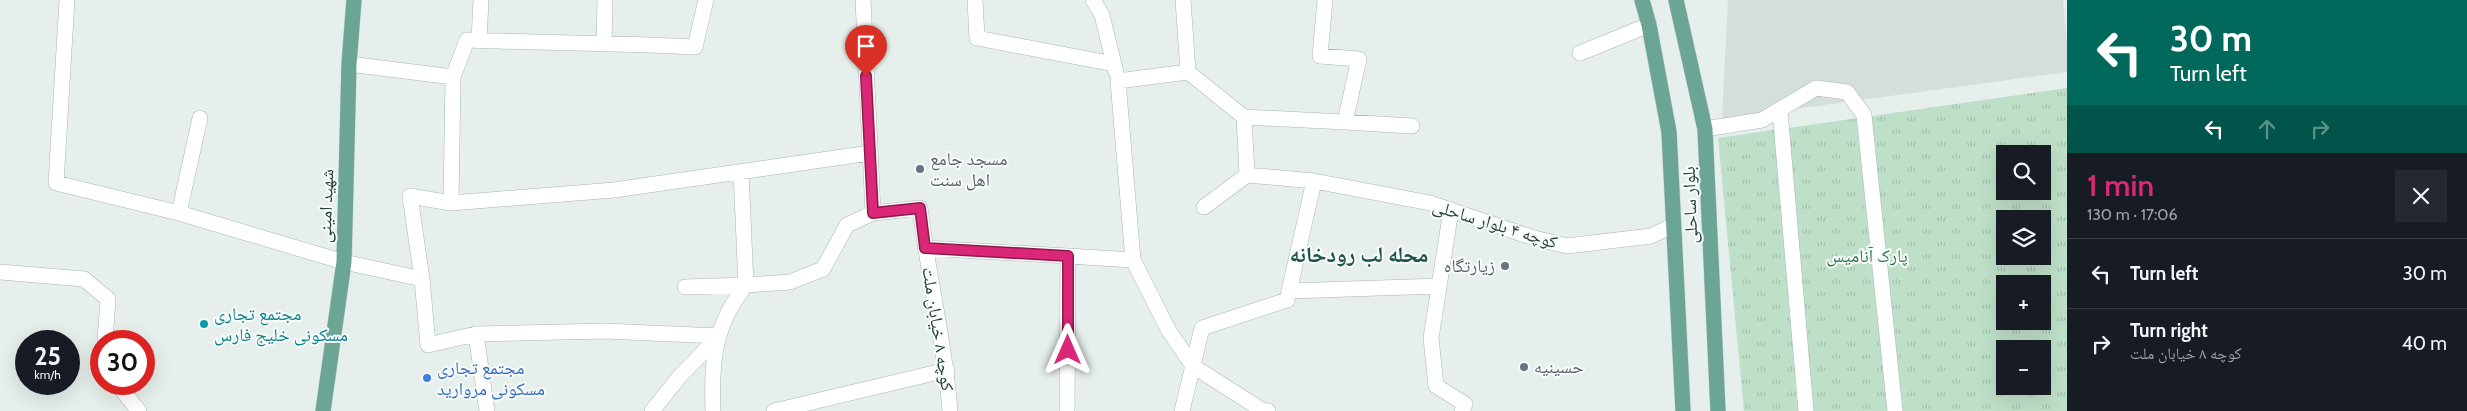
<!DOCTYPE html>
<meta charset="utf-8">
<style>
:root{--surface:#171b24;--page:#242831;--text:#f1f3f6;--muted:#9ea1a6;--line:#363941;--accent:#db2777}
body{margin:0;font-family:Cabin,"Noto Naskh Arabic",sans-serif;background:var(--page);color:var(--text);height:100vh;display:flex;flex-direction:column;font-size:19px;white-space:nowrap}
*{box-sizing:border-box;margin:0}
p{font-size:16px;color:var(--muted)}
.icon{flex:none;width:28px;height:28px;fill:none;stroke:currentColor;stroke-width:2;stroke-linecap:round;stroke-linejoin:round}
.map{position:relative;flex:1;overflow:hidden}
.sheet{display:flex;flex-direction:column;background:var(--surface);width:400px}
.sheet>*{flex:none}
.hud{background:#00695c;color:#fff;overflow:hidden}
.controls{position:absolute;left:1996px;top:145px;display:grid;gap:10px}
.controls a{display:grid;place-items:center;width:55px;height:55px;border-radius:0px;background:var(--surface);box-shadow:0 5px 20px #0002;font-size:25px}
.speed{position:absolute;left:15px;top:330px;display:flex;gap:10px;font-size:25px;font-weight:700;text-align:center}
.speed>*{display:grid;place-content:center;width:65px;height:65px;border-radius:50%;background:var(--surface);box-shadow:0 5px 20px #0002;line-height:1}
.speed small{font-size:12px;font-weight:400}
.speed .limit{border:8px solid #d22;background:#fff;color:#111}
.pin{position:absolute;display:grid;place-items:center;width:42px;height:42px;color:#fff;margin:-51px -21px;border-radius:50% 50% 50% 0;rotate:-45deg;box-shadow:0 0 5px #0007}
.pin .icon{rotate:45deg}
.me{position:absolute;width:55px;margin:-28px;rotate:0deg;stroke-linejoin:round;filter:drop-shadow(0 0 4px #0008)}
.turn{display:flex;align-items:center;gap:18px;height:105px;padding:0 20px;font-size:22px}
.turn .icon{width:65px;height:65px;stroke-width:2.5}
.turn b{display:block;font-size:35px;line-height:42px}
.lanes{display:flex;align-items:center;height:48px;padding:0 20px;background:#0003;justify-content:center;gap:25px;direction:ltr}
.lanes .off{opacity:.35}
.round{display:grid;place-items:center;flex:none;width:52px;height:52px;border-radius:0px;background:var(--page)}
.headline{display:flex;align-items:center;justify-content:space-between;height:85px;padding:0 20px}
h1{font-size:30px;font-weight:600;line-height:38px;color:var(--accent)}
ul{padding:0;list-style:none}
li{display:flex;align-items:center;gap:15px;height:70px;padding:0 20px;border-top:1px solid var(--line)}
li div{flex:1}
li b{display:block;font-size:19px}
li em{font-style:normal}
main{display:flex;flex:1;min-height:0}
.map>svg:first-child{display:block}
.built{fill:#d4dfda}
.grass{fill:url(#grass-tufts);fill-rule:evenodd}
.lines{fill:none;stroke-linecap:round;stroke-linejoin:round}
.minor-casing{stroke:#a8b8b2;stroke-width:16}
.major-casing{stroke:#c2cac8;stroke-width:16}
.minor{stroke:#fff;stroke-width:15}
.major{stroke:#6aa596;stroke-width:15}
.route-casing{stroke:#8e194d;stroke-width:12}
.route{stroke:#db2777;stroke-width:9}
.worship-dot{fill:#6b7280;stroke:#f7fbf9;stroke-width:2}
.culture-dot{fill:#0f9aa8;stroke:#f7fbf9;stroke-width:2}
.shop-dot{fill:#3f7fe0;stroke:#f7fbf9;stroke-width:2}
.labels{text-anchor:middle;stroke-width:4;stroke-linejoin:round;paint-order:stroke}
.worship-label{font-size:18px;fill:#5b616d;stroke:#f7fbf9;text-anchor:start}
.street-label{font-size:18px;fill:#24423a;stroke:#f7fbf9}
.park-label{font-size:18px;fill:#2d7a4b;stroke:#f7fbf9}
.culture-label{font-size:18px;fill:#0d838f;stroke:#f7fbf9;text-anchor:start}
.shop-label{font-size:18px;fill:#366cbe;stroke:#f7fbf9;text-anchor:start}
.district-label{font-size:22px;font-weight:bold;fill:#1f5548;stroke:#f7fbf9}
</style>
<main>
<div class="map">
<svg width="2067" height="411" viewBox="0 0 2067 411">
<defs>
<pattern id="grass-tufts" width="24" height="20" patternUnits="userSpaceOnUse" patternTransform="scale(1.25)"><rect width="24" height="20" fill="#bfe0c8"/><path d="M3 7l-1-3M5 7V3M7 7l1-3M15 17l-1-3M17 17v-4M19 17l1-3" fill="none" stroke="#a4c1ad"/></pattern>
</defs>
<rect width="100%" height="100%" fill="#e6efeb"/>
<path class="built" d="M 1728,0 L 2063,0 L 2067,42 L 2067,72 L 1722,119 Z"/>
<path class="grass" d="M 2067,88 L 2067,411 L 1744,411 L 1718,138 ZM 2005,154 L 2042,154 L 2042,191 L 2005,191 ZM 2005,219 L 2042,219 L 2042,256 L 2005,256 ZM 2005,284 L 2042,284 L 2042,321 L 2005,321 ZM 2005,349 L 2042,349 L 2042,386 L 2005,386 Z"/>
<g class="lines">
<g class="minor-casing">
<path id="minor" d="M 67,0 L 56,183 L 179,213 L 344,262 L 422,279
M 863,0 L 873,213 L 920,208 C 928,276 945,342 950,411
M 975,0 L 977,38 L 1114,64
M 1093,0 L 1102,15 L 1116,72
M 1183,0 L 1188,72
M 479,41 L 481,0
M 604,44 L 605,0
M 1580,53 L 1649,25
M 349,64 L 453,77
M 1780,111 L 1806,411
M 1244,117 L 1345,122 L 1359,59 L 1320,56 L 1325,0
M 1345,122 L 1412,126
M 1705,129 L 1762,120 L 1816,88 L 1847,92 L 1864,115 L 1895,411
M 741,172 L 746,285 L 790,282 L 823,269 L 847,225 L 873,213
M 1314,181 L 1430,203 L 1534,238 L 1567,246 L 1651,236 L 1674,225
M 451,203 L 453,77 L 467,40 C 543,43 619,43 695,47 L 706,0
M 1204,207 L 1247,175
M 1451,210 L 1431,338 L 1436,386 L 1465,404 L 1462,411
M 179,213 L 200,118
M 925,248 L 1068,256
M 1133,260 L 1169,331 L 1193,366 L 1262,410 L 1268,411
M 0,272 L 84,279 L 108,299 L 105,341
M 685,287 L 746,285
M 1289,291 L 1439,286
M 476,334 L 604,331 L 719,336
M 117,384 L 139,411
M 487,411 L 476,334 L 428,345 L 422,279 L 410,196 L 451,203 L 614,190 L 870,153
M 652,411 L 680,376 L 718,337
M 713,411 C 711,361 714,325 746,285
M 774,411 L 947,370
M 1067,411 L 1068,256 L 1133,260 L 1118,81 L 1188,72 L 1244,117 L 1247,175 L 1314,181 L 1287,300 L 1202,328 L 1182,411"/>
</g>
<g class="major-casing">
<path id="major" d="M 1642,0 L 1649,25 L 1669,132 L 1683,411
M 1676,0 L 1705,129 L 1718,411
M 323,411 L 344,262 L 349,64 L 354,0"/>
</g>
<use href="#minor" class="minor"/>
<use href="#major" class="major"/>
</g>
<g class="lines">
<g class="route-casing">
<path id="route" d="M 866,76 L 873,213 L 920,208 L 925,248 L 1068,256 L 1068,350"/>
</g>
<use href="#route" class="route"/>
</g>
<g class="worship-dot">
<circle cx="920" cy="169" r="5"/>
<circle cx="1505" cy="266" r="5"/>
<circle cx="1524" cy="367" r="5"/>
</g>
<circle class="culture-dot" cx="204" cy="324" r="5"/>
<circle class="shop-dot" cx="427" cy="378" r="5"/>
<g class="labels">
<g class="worship-label">
<text x="930" y="165">مسجد جامع<tspan x="930" dy="21">اهل سنت</tspan></text>
<text x="1495" y="272" text-anchor="end">زیارتگاه</text>
<text x="1534" y="373">حسینیه</text>
</g>
<g class="street-label">
<text transform="translate(1690 205) rotate(-92)" y="6">بلوار ساحلی</text>
<text transform="translate(326 206) rotate(-88)" y="6">شهید امینی</text>
<text transform="translate(1495 224) rotate(17)" y="6">کوچه ۴ بلوار ساحلی</text>
<text transform="translate(938 329) rotate(81)" y="6">کوچه ۸ خیابان ملت</text>
</g>
<g class="park-label">
<text x="1867" y="262">پارک آنامیس</text>
</g>
<g class="culture-label">
<text x="214" y="320">مجتمع تجاری<tspan x="214" dy="21">مسکونی خلیج فارس</tspan></text>
</g>
<g class="shop-label">
<text x="437" y="374">مجتمع تجاری<tspan x="437" dy="21">مسکونی مروارید</tspan></text>
</g>
<g class="district-label">
<text x="1359" y="262">محله لب رودخانه</text>
</g>
</g>
</svg>
<div class="controls">
<a><svg class="icon" aria-label="search" viewBox="0 0 24 24"><circle cx="10" cy="10" r="6"/><path d="M15 15l6 6"/></svg></a>
<a><svg class="icon" aria-label="layers" viewBox="0 0 24 24"><path d="M12 4l9 5-9 5-9-5zM3 14l9 5 9-5"/></svg></a>
<a>+</a>
<a>−</a>
</div>
<div class="speed"><div>25<small>km/h</small></div><div class="limit">30</div></div>
<div class="pin" style="left:866px;top:76px;background:#d93025"><svg class="icon" aria-label="arrive" viewBox="0 0 24 24"><path d="M6 21V4h12l-3 4 3 4H6"/></svg></div>
<svg class="me" style="left:1068px;top:350px" viewBox="-20 -20 40 40"><path d="M0-17L14 15 0 8-14 15z" fill="#db2777" stroke="#fff" stroke-width="4"/></svg>
</div>
<section class="sheet">
<div class="hud">
<div class="turn"><svg class="icon" aria-label="left" viewBox="0 0 24 24"><path d="M17 20v-9H6M10 6l-5 5 5 5"/></svg><div><b>30 m</b>Turn left</div></div>
<div class="lanes"><svg class="icon" aria-label="left" viewBox="0 0 24 24"><path d="M17 20v-9H6M10 6l-5 5 5 5"/></svg><svg class="icon off" aria-label="ahead" viewBox="0 0 24 24"><path d="M12 20V5M6 11l6-6 6 6"/></svg><svg class="icon off" aria-label="right" viewBox="0 0 24 24"><path d="M7 20v-9h11M14 6l5 5-5 5"/></svg></div>
</div>
<div class="headline"><div><h1>1 min</h1><p>130 m · 17:06</p></div><a class="round"><svg class="icon" aria-label="close" viewBox="0 0 24 24"><path d="M6 6l12 12M18 6L6 18"/></svg></a></div>
<ul>
<li><svg class="icon" aria-label="left" viewBox="0 0 24 24"><path d="M17 20v-9H6M10 6l-5 5 5 5"/></svg><div><b>Turn left</b></div><em>30 m</em></li>
<li><svg class="icon" aria-label="right" viewBox="0 0 24 24"><path d="M7 20v-9h11M14 6l5 5-5 5"/></svg><div><b>Turn right</b><p>کوچه ۸ خیابان ملت</p></div><em>40 m</em></li>
</ul>
</section>
</main>
